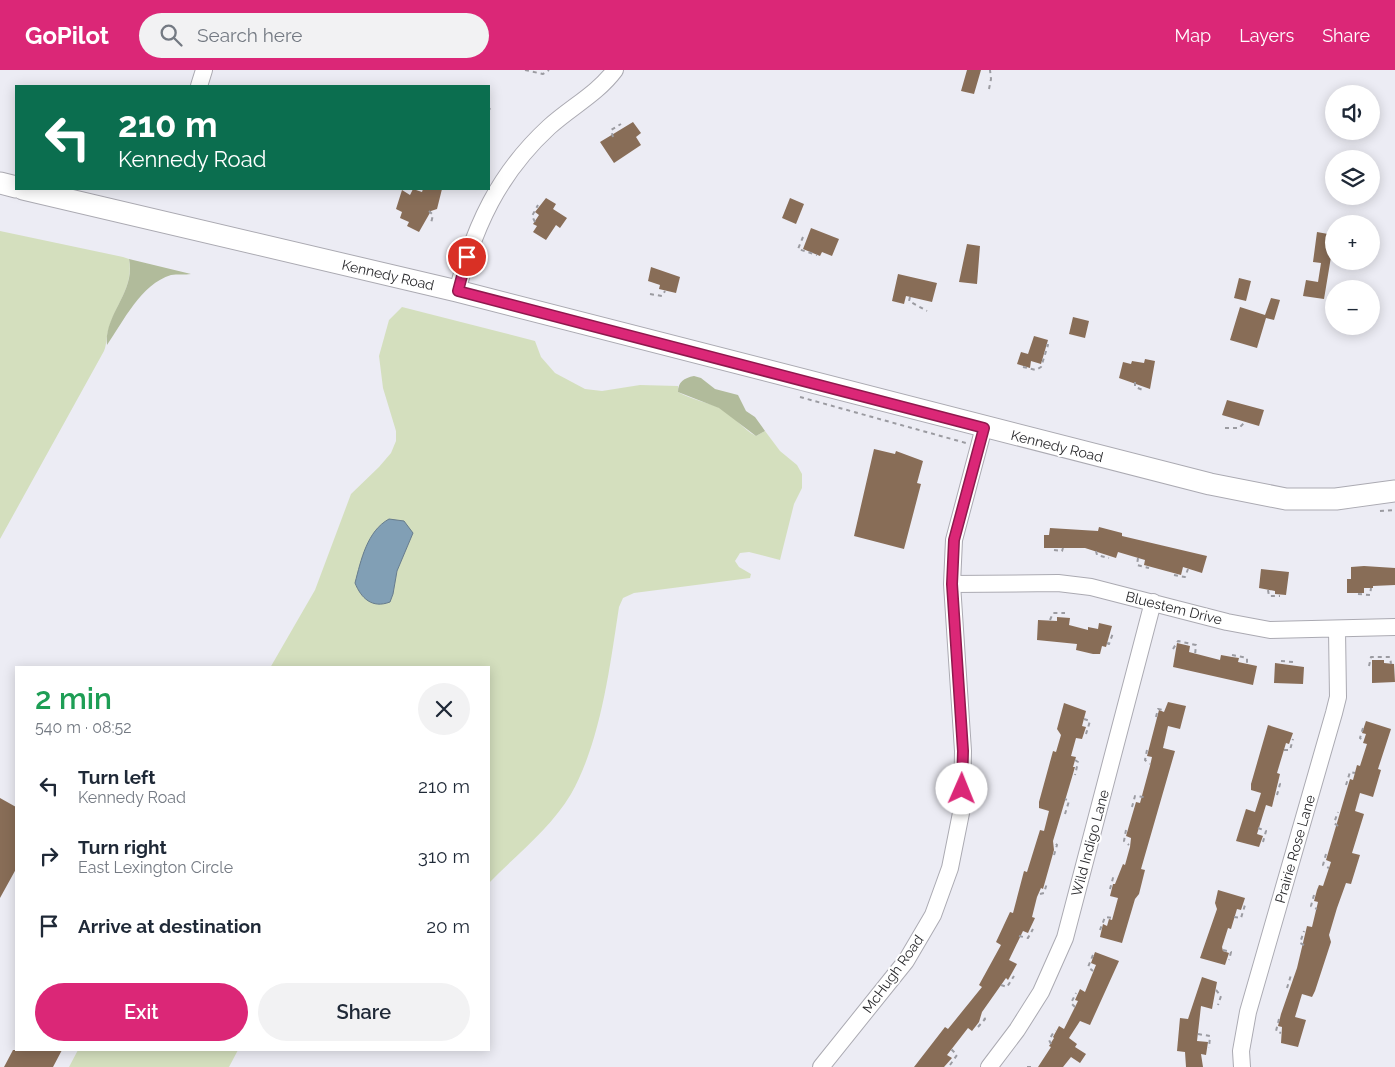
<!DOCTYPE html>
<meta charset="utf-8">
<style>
:root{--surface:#fff;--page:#f2f2f3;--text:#1f2937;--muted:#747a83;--accent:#db2777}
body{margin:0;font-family:Raleway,sans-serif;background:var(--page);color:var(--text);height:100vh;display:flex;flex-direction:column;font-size:19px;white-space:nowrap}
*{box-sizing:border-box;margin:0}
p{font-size:16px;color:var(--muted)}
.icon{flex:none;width:28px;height:28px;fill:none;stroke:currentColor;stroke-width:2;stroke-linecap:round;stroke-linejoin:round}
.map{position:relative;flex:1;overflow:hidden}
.side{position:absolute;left:15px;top:596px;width:475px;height:385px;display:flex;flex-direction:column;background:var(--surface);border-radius:0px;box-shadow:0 2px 12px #0003}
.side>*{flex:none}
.guide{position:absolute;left:15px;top:15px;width:475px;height:105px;border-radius:0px;box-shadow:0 2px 12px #0003;background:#0b6e4f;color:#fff;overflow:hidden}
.tools{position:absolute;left:1325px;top:15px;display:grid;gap:10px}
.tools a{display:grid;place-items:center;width:55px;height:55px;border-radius:50%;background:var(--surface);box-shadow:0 2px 12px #0003;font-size:25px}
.pin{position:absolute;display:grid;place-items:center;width:42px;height:42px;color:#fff;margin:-21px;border:2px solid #fff;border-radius:50%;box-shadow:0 1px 5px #0007}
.me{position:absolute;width:55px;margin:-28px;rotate:1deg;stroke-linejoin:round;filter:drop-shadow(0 0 4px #0008)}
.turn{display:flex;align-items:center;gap:18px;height:105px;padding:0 20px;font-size:22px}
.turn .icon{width:65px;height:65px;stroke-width:2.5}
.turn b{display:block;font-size:35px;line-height:42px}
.round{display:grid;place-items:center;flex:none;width:52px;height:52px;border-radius:26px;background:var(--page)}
.head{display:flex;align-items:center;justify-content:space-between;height:85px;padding:0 20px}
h1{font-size:30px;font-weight:600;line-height:38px;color:#1e9e55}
.primary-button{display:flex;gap:10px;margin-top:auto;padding:10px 20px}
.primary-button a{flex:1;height:58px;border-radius:30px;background:var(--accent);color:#fff;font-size:20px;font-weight:600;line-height:58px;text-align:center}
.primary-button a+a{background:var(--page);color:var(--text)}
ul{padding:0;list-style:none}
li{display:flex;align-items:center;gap:15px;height:70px;padding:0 20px}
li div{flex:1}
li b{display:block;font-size:19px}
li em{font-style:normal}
header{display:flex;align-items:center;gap:30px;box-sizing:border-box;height:70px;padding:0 25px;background:var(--accent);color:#fff}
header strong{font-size:24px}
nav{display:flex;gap:28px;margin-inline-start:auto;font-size:18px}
.search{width:350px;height:45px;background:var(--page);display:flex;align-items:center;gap:12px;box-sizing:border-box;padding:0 18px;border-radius:28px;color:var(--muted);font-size:19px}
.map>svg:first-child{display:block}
.green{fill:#d4dfbe;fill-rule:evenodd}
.forest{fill:#b1bb9b}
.water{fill:#819fb5;stroke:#677c8c}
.building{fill:#886d57}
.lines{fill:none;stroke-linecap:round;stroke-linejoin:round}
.minor-casing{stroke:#abaab2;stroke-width:18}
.major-casing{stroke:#abaab2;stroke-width:23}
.path{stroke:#9b9ba1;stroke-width:2;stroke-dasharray:4 4;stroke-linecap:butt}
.minor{stroke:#fff;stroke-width:16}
.major{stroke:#fff;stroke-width:21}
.route-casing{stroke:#8e194d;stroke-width:12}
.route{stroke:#db2777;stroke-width:9}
.labels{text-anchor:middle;stroke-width:4;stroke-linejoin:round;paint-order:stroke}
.street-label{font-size:14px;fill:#29292c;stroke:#fff}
</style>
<header>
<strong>GoPilot</strong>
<div class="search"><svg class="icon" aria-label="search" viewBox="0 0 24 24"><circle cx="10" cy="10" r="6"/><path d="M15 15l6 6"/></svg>Search here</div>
<nav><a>Map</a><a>Layers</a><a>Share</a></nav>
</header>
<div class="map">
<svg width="1395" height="997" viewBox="0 0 1395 997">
<rect width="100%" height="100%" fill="#ececf4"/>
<path class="green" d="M 0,161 L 123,187 L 129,189 C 134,216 116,234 109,258 C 106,266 107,274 104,281 L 0,469 Z
M 402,237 L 535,271 L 541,287 L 555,303 L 585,319 L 602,321 L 640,315 L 678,316 L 678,322 C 692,330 708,332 722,339 C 734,346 744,360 756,366 L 765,361 L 780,381 L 797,395 L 802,404 L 802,418 L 794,434 L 780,490 L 749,482 L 740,483 L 735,491 L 739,497 L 751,504 L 750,508 L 634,523 L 623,528 L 619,537 C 610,596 601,671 571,724 C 551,758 516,785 489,813 L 489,598 L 270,598 L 315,520 L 351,424 L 379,397 L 391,383 L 396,371 L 396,361 L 383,318 L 379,286 L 389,250 ZM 413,463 L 397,501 L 393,524 L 390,532 L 357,505 Z
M 78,980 L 238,980 L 229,997 L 69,997 Z"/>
<path class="forest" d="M 129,189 L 191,204 C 185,205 177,204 171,205 C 141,214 123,252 107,275 C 104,244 136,222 129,189 Z
M 694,306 L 701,308 L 715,319 L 738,325 L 746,341 L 755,347 L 765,361 L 756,366 L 719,338 L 678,322 C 678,312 684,308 694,306 Z"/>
<path class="water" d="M 389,449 L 404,451 L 413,463 L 397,501 L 393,524 L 390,532 C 372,539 361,528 355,513 C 361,490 367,461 389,449 Z"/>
<path class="building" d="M 967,0 L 981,0 L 974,24 L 961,21 Z
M 633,52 L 641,63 L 636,67 L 641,75 L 614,93 L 600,72 Z
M 413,119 L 422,122 L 423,119 L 442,119 L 437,139 L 431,141 L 419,162 L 407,156 L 409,152 L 400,148 L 402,142 L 396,139 L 402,120 L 410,125 Z
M 546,128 L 556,134 L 553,139 L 567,148 L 560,158 L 556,155 L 546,170 L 533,162 L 537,156 L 533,154 L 539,145 L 535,142 Z
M 790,128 L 804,134 L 796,154 L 782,148 Z
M 811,158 L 839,169 L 832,186 L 822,182 L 820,186 L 803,179 Z
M 1317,162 L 1328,164 L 1328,168 L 1334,169 L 1324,229 L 1303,226 L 1306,210 L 1318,212 L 1321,193 L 1313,192 Z
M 967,174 L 980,176 L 977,214 L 959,212 Z
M 651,197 L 680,207 L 676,223 L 659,219 L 660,215 L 648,211 Z
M 898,204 L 937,213 L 932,232 L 906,226 L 904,234 L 892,231 Z
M 1239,208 L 1251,211 L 1246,231 L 1234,228 Z
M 1271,228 L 1280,230 L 1274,250 L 1266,248 L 1257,278 L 1230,270 L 1240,237 L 1265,245 Z
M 1073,247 L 1089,251 L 1085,268 L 1069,264 Z
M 1034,266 L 1048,270 L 1041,294 L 1031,291 L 1030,298 L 1017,294 L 1021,282 L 1028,284 Z
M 1145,289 L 1155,291 L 1150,319 L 1119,308 L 1123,292 L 1131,294 L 1132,291 L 1144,293 Z
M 1227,330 L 1264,340 L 1259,356 L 1222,345 Z
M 874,379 L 895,384 L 896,381 L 923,391 L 917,413 L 921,414 L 904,479 L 854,466 Z
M 1099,457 L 1122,463 L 1122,466 L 1207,486 L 1202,503 L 1183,497 L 1181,505 L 1144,495 L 1145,490 L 1118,482 L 1116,488 L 1085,478 L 1044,478 L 1044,465 L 1049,465 L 1050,458 L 1098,461 Z
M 1364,496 L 1395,498 L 1395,515 L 1373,516 L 1373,518 L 1364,518 L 1364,523 L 1347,523 L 1347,509 L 1351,509 L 1351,497 Z
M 1261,499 L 1289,502 L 1286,525 L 1275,524 L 1275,521 L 1259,518 Z
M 1057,547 L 1070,548 L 1069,555 L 1088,560 L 1088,557 L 1098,559 L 1099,553 L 1112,556 L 1106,577 L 1102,576 L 1100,584 L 1093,584 L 1076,580 L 1077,574 L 1037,570 L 1038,550 L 1057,551 Z
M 1177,573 L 1190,576 L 1189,582 L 1220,590 L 1221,585 L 1232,587 L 1239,588 L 1238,592 L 1257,596 L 1253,615 L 1173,597 Z
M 1372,590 L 1384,590 L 1384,593 L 1394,594 L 1395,612 L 1372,613 Z
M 1275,593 L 1304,597 L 1303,614 L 1274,613 Z
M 1168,632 L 1186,636 L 1180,659 L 1168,656 L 1163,678 L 1175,681 L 1141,799 L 1145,800 L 1139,824 L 1135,829 L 1122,873 L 1100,867 L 1103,854 L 1107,856 L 1109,849 L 1112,850 L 1118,828 L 1110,826 L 1113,814 L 1115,814 L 1123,794 L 1125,795 L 1130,777 L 1131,768 L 1126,766 L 1136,732 L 1140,733 L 1150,696 L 1152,687 L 1147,686 L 1159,640 L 1164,642 Z
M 1064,633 L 1086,641 L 1082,656 L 1086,657 L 1082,669 L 1076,668 L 1071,686 L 1076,687 L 1073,697 L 1075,697 L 1053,771 L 1054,780 L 1043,819 L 1041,818 L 1037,827 L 1032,847 L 1035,848 L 1028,863 L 1023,861 L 1009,890 L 1017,894 L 1008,910 L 1006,908 L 982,942 L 979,952 L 972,961 L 968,958 L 947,985 L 952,988 L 944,997 L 914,997 L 945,957 L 948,959 L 982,917 L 979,915 L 1001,875 L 996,872 L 1010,842 L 1013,843 L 1024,801 L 1027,802 L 1040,760 L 1044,761 L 1049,741 L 1039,738 L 1039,732 L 1053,681 L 1056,682 L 1061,665 L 1057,659 Z
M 1366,651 L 1391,659 L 1378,699 L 1381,700 L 1373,727 L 1360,723 L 1355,741 L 1364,744 L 1352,783 L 1360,785 L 1351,814 L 1346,813 L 1337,838 L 1329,865 L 1331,872 L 1315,921 L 1312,927 L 1302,924 L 1295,947 L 1306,950 L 1298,977 L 1281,973 L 1282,957 L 1278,956 L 1281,944 L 1297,898 L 1307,856 L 1312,857 L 1318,832 L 1314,831 L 1317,820 L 1319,815 L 1323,816 L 1331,792 L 1326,790 L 1350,709 L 1353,710 L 1357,695 L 1360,696 L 1367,674 L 1363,673 L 1366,664 L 1362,663 Z
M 1268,655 L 1293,663 L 1289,674 L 1286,673 L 1277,703 L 1280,704 L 1272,737 L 1266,735 L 1257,764 L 1263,766 L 1259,777 L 1236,771 L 1246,739 L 1255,742 L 1261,723 L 1251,720 L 1251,714 Z
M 0,728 L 16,737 L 16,799 L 0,828 Z
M 1218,820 L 1245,828 L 1241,840 L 1237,839 L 1231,859 L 1228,858 L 1222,877 L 1223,881 L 1229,883 L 1225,895 L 1200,888 L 1217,839 L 1215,833 Z
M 1095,882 L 1119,891 L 1090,955 L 1080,951 L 1069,968 L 1077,974 L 1075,977 L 1086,984 L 1080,993 L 1071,987 L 1063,997 L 1038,997 L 1051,977 L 1049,976 L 1054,968 L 1053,967 L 1059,956 L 1064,959 L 1078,931 L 1075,930 L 1080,919 L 1085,922 L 1096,895 L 1091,893 Z
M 1202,907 L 1217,912 L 1212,939 L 1201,936 L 1197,971 L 1208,972 L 1206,985 L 1201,984 L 1203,997 L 1186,997 L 1185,982 L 1177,981 L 1180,948 L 1188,949 Z
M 13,980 L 62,980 L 53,997 L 4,997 Z"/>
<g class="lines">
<g class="minor-casing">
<path id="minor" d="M 199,16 L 204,0
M 457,221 C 475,156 498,104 549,57 C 571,37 597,24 615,0
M 952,514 L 1058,513 L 1091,517 L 1227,552 L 1270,560 L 1395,557
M 821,997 L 906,891 L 933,845 L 950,798 L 962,738 L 963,681 L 952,514 L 954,470 L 984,357
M 989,997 L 1017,960 L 1041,922 L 1065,868 L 1153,532
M 1242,997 L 1241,981 L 1248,942 L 1334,643 L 1338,627 L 1337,560"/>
</g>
<g class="major-casing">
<path id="major" d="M 0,113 L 16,117
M 23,119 L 457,221 L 1210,414 L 1286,429 L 1336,429 L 1395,421"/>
</g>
<path class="path" d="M 525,0 L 543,4 L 549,0
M 989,19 L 991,9 L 990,0
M 489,40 L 490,38
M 613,67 L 611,60 L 621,54
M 429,141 L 433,145 L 431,153
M 535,152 L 532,146 L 538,135
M 803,167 L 798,179 L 817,185
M 650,224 L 662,226 L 665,221
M 910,227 L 909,231 L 927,241
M 1023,297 L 1036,300 L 1041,297 L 1048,275 L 1046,275
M 1135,312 L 1135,317 L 1143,320
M 800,327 L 966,373
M 1225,358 L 1239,358 L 1245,352
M 1380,441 L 1395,440
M 1054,480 L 1062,481 L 1063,478
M 1096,481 L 1097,485 L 1109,488
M 1138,488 L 1137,495 L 1149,498
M 1174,505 L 1185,507 L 1188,499
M 1268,520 L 1269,526 L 1280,526
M 1358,524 L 1370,525 L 1371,518
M 1050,550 L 1053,543 L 1065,543
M 1107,573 L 1109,574 L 1113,563
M 1173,579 L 1178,571 L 1196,575 L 1195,585
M 1232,585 L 1247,588 L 1247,594
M 1281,591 L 1293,592 L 1295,595
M 1369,596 L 1371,587 L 1390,587 L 1391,594
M 1156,647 L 1158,639 L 1164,640
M 1084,649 L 1090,651 L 1086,664
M 1363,658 L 1360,668 L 1364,671
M 1147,680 L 1145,690 L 1150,694
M 1284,680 L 1290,680 L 1293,669
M 1075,690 L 1078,692 L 1075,705
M 1346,715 L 1350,702 L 1355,703
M 1277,725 L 1280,714 L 1278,712
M 1132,737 L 1135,726 L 1144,727
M 1065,744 L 1069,731 L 1065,729
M 1338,756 L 1334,753 L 1338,742
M 1258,758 L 1266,761 L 1263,772
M 1126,760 L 1124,771 L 1129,775
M 1326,784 L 1323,795 L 1329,798
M 1054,785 L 1057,775 L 1054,772
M 1110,819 L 1113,808 L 1117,808
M 1040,824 L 1044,823 L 1047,813
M 1314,825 L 1311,836 L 1317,839
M 1234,847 L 1241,848 L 1245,835
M 1100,860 L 1105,847 L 1112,848
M 1019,866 L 1028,868 L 1033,859
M 1304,875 L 1300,873 L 1304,861
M 1223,880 L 1231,882 L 1229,890
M 1093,885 L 1088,897 L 1093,901
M 1001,915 L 1007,917 L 1014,906
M 1287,918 L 1291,905 L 1293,905
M 1216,920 L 1221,926 L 1218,935
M 1075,937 L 1071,933 L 1076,923
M 1279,949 L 1276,961 L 1281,963
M 978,957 L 985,949 L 983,945
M 1198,964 L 1210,966 L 1209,978
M 1051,974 L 1049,970 L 1055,960
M 950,995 L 957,985 L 950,978
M 1027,997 L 1031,997"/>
<use href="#minor" class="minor"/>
<use href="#major" class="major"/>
</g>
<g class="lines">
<g class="route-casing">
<path id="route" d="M 467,187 L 458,221 L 984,358 L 954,470 L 952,514 L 963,681 L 962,719"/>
</g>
<use href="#route" class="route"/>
</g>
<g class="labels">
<g class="street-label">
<text transform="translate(388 205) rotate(13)" y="5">Kennedy Road</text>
<text transform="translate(1057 376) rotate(14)" y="5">Kennedy Road</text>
<text transform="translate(1174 538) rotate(14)" y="5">Bluestem Drive</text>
<text transform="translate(1090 773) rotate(-75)" y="5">Wild Indigo Lane</text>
<text transform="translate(1295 779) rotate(-74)" y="5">Prairie Rose Lane</text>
<text transform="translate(893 904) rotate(-54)" y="5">McHugh Road</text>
</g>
</g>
</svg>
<div class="tools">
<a><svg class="icon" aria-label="sound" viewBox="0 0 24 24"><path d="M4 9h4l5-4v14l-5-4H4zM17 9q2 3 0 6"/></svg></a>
<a><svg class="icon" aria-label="layers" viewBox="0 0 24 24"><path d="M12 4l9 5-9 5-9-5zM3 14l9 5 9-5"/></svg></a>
<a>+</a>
<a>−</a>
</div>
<div class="pin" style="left:467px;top:187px;background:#d93025"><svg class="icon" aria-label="arrive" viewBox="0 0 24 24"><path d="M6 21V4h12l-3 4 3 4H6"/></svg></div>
<svg class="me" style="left:962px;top:719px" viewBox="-20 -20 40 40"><circle r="19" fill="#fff"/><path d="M0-13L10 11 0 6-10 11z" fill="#db2777"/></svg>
<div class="guide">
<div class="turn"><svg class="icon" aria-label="left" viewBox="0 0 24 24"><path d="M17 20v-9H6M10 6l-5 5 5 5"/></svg><div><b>210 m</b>Kennedy Road</div></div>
</div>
<section class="side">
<div class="head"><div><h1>2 min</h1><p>540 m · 08:52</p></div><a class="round"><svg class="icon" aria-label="close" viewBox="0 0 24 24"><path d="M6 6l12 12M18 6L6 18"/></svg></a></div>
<ul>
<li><svg class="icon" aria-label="left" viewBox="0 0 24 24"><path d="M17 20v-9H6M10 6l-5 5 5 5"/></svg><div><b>Turn left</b><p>Kennedy Road</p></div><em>210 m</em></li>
<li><svg class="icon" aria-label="right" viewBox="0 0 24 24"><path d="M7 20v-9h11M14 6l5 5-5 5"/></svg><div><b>Turn right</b><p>East Lexington Circle</p></div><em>310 m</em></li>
<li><svg class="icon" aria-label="arrive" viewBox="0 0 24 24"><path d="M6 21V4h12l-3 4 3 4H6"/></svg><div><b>Arrive at destination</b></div><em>20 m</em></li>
</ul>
<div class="primary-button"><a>Exit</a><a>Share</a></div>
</section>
</div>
